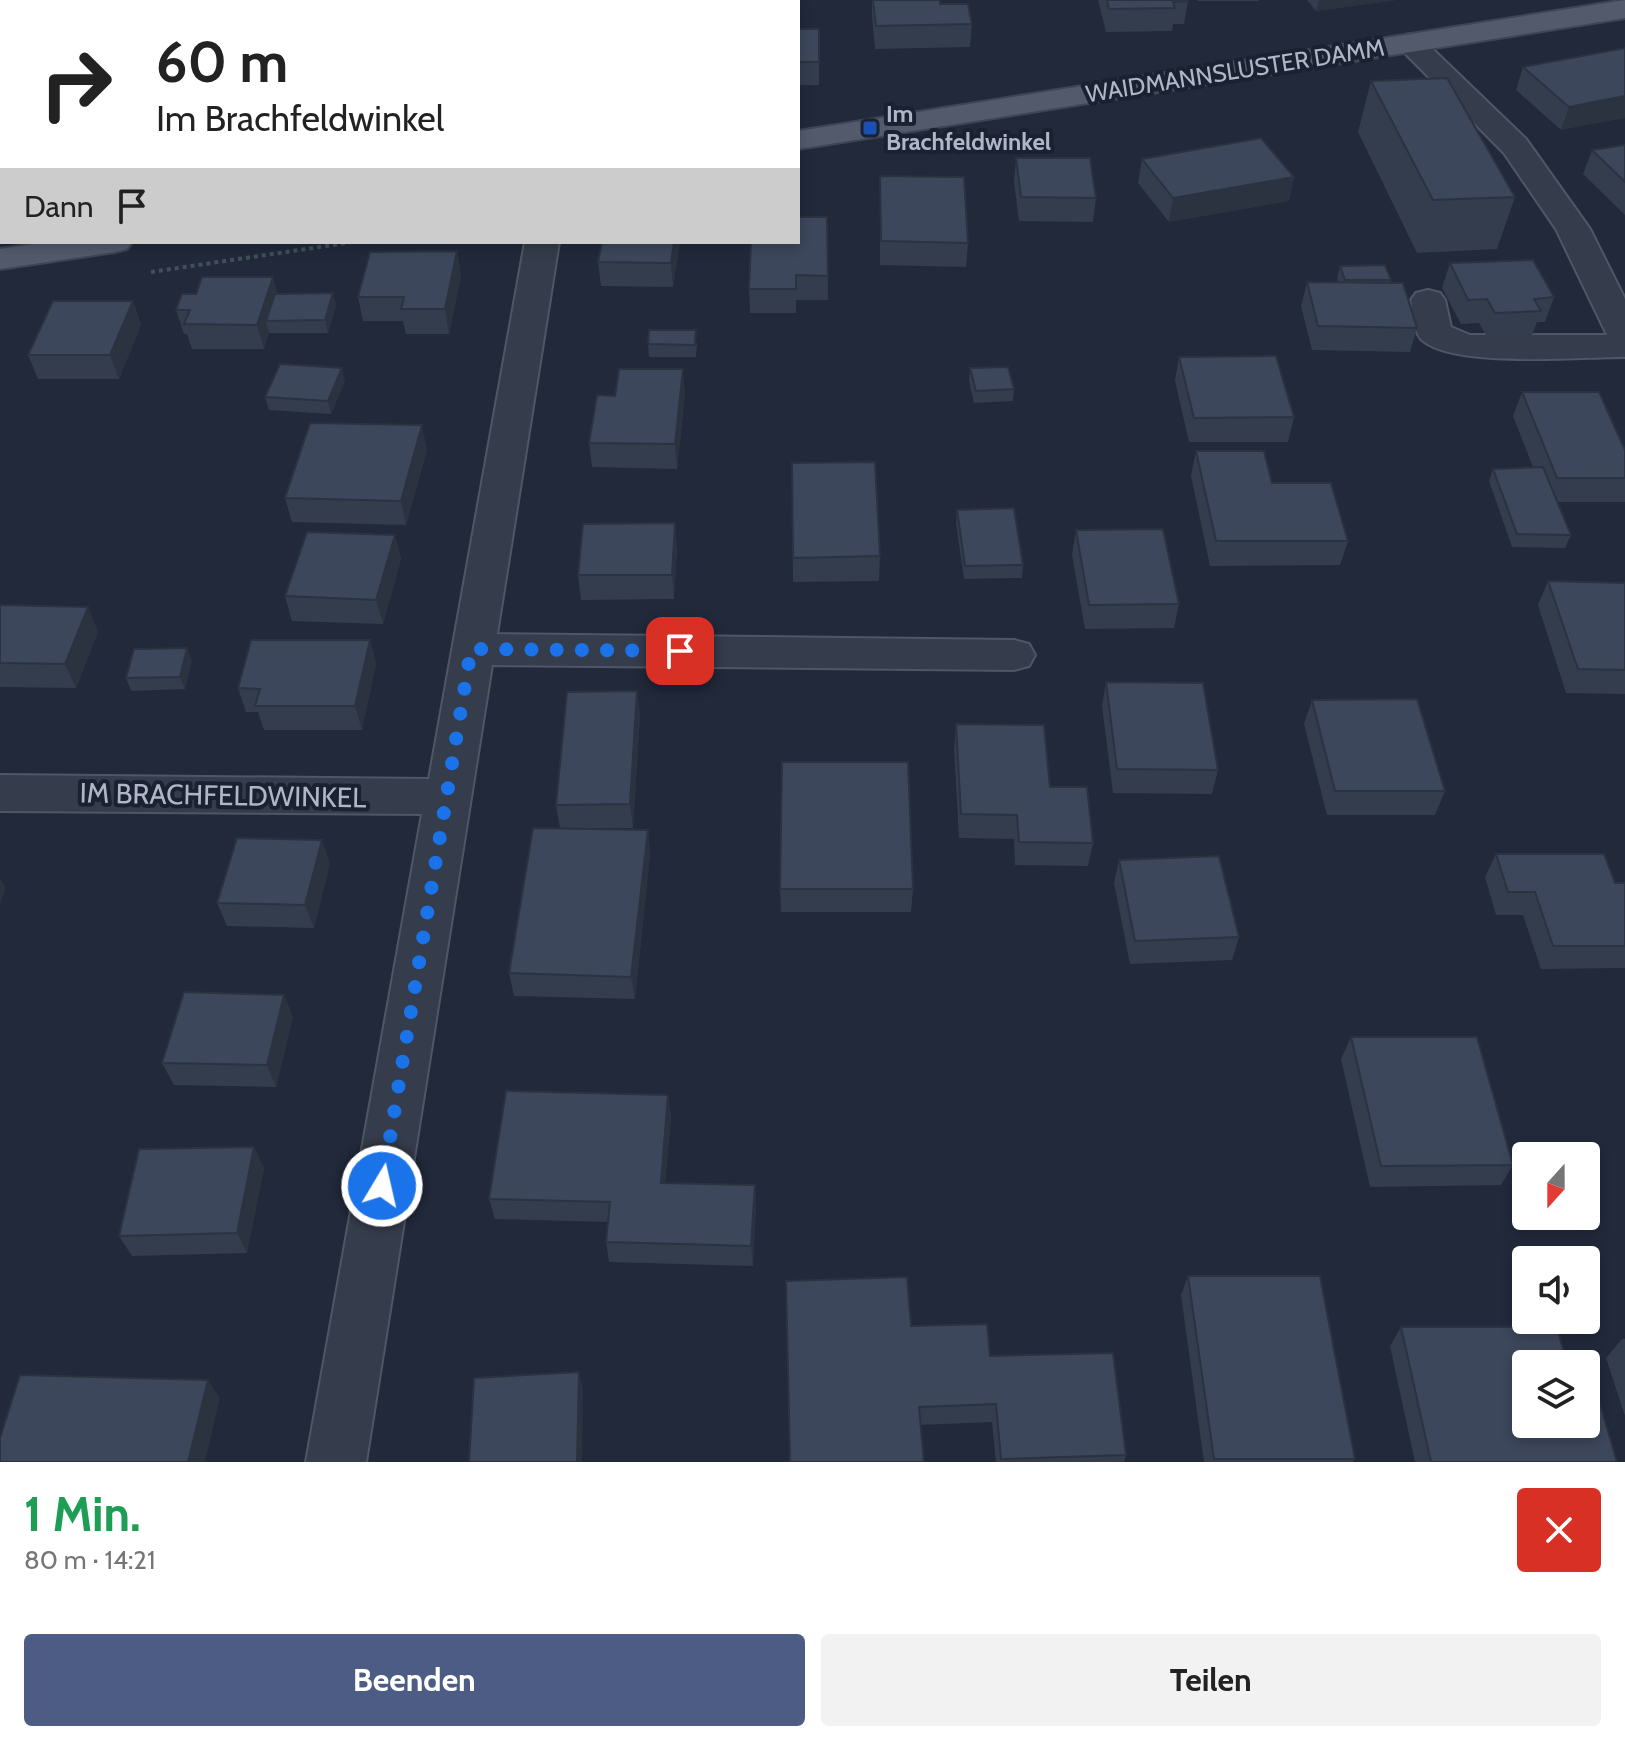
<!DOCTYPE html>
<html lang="de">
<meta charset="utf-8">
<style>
:root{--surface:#fff;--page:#f2f2f2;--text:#222;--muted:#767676;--accent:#4d5c84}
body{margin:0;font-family:Cabin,sans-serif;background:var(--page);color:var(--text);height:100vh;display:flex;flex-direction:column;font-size:30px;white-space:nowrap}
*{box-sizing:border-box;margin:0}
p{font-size:26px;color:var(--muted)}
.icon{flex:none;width:44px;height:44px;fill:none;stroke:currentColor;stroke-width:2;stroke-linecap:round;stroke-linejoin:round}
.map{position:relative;height:1462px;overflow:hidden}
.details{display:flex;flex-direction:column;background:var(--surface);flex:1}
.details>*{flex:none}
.banner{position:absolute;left:0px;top:0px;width:800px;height:244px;box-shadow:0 4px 12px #0003;background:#fff;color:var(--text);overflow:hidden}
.needle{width:52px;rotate:201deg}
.controls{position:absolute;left:1512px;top:1142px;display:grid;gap:16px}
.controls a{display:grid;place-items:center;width:88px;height:88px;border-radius:8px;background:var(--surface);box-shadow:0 4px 12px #0003;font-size:40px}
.pin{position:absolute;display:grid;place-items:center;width:68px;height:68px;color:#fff;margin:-34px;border-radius:16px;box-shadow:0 4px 12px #0006}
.me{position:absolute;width:88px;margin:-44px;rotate:9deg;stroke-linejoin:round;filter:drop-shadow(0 0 6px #0008)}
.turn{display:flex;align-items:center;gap:28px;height:168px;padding:0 24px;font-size:36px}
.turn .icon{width:104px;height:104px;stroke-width:2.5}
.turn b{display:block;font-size:56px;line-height:68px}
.then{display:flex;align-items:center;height:76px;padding:0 24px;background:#0003;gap:16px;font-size:30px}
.round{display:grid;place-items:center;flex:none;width:84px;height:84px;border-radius:8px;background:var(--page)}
.summary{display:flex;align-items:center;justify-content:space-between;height:136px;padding:0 24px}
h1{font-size:48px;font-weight:700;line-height:60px;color:#1e9e55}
.primary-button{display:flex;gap:16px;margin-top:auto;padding:16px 24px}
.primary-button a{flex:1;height:92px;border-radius:8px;background:var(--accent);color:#fff;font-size:32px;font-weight:700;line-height:92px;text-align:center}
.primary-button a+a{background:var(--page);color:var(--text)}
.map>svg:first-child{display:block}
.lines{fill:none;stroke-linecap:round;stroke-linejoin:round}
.minor-casing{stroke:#505666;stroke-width:4}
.major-casing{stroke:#3e4554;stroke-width:4}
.path{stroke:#3e5256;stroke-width:4;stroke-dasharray:4 4;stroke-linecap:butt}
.minor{fill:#353c4b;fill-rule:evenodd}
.major{fill:#535a6c;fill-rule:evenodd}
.wall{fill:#343d4e}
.shaded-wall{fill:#2b3240}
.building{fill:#3d475b;stroke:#2b3240;stroke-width:2}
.route{stroke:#1a73e8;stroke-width:14;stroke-dasharray:0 25.2}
.transit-dot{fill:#1a4fb4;stroke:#1a2130;stroke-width:3}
.labels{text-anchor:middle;stroke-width:8;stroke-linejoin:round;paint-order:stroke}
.far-street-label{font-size:24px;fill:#b0b6c7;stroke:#1a2130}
.far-poi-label{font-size:24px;font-weight:bold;fill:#b0b6c7;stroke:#1a2130;text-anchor:start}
.street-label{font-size:28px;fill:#b0b6c7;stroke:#1a2130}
</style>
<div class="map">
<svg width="1625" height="1462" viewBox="0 0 1625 1462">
<rect width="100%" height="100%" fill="#21293b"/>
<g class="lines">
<g class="minor-casing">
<path id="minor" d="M 1410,34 L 1420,37 L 1526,139 L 1590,229 L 1625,299 L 1625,357 C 1579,357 1457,368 1423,341 C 1413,333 1413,312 1411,300 L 1416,293 L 1428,290 L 1440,293 L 1445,300 L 1451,327 L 1470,335 L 1607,335 L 1556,229 L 1504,153 L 1395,43 L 1400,37 Z
M 525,242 L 559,242 L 497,634 L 1014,640 L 1029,644 L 1035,655 L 1029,666 L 1014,670 L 492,665 L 366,1462 L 306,1462 L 422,814 L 0,811 L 0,775 L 429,779 Z"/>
</g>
<g class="major-casing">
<path id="major" d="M 1625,0 L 1625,18 L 798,149 L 798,131 Z
M 46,242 L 132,242 L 127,249 L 115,252 L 0,269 L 0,249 Z"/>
</g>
<path class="path" d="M 151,272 L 353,242"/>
<use href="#minor" class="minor"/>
<use href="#major" class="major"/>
</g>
<path class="wall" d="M 410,0 L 534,0 L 533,2 L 426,2 L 410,1 Z
M 872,0 L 940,0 L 940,4 L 972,24 L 970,47 L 875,49 L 872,16 Z
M 1098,0 L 1188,0 L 1188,1 L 1184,24 L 1173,24 L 1172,31 L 1106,32 Z
M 1197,0 L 1259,0 L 1259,1 L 1198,1 Z
M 1307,0 L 1396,0 L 1316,11 Z
M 798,29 L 819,29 L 819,85 L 798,85 Z
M 0,34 L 2,34 L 2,120 L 0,120 Z
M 1625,48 L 1561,130 L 1516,90 L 1523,67 Z
M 1371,81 L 1515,197 L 1497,249 L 1417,253 L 1358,132 Z
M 0,129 L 2,129 L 2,193 L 0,193 Z
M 1625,145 L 1625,215 L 1583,174 L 1592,150 Z
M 1016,158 L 1096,198 L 1093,222 L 1019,221 L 1014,182 Z
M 1142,159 L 1294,177 L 1289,201 L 1169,222 L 1138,183 Z
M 880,176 L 968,243 L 966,267 L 880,265 Z
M 827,217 L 828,300 L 796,300 L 796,313 L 750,313 L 749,289 Z
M 680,242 L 673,287 L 601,286 L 598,262 Z
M 457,251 L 461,276 L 449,334 L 406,334 L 403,321 L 363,321 L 358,297 Z
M 1450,263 L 1554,297 L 1545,322 L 1537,322 L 1532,335 L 1487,337 L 1479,323 L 1461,324 L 1442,288 Z
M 1340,266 L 1391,280 L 1390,283 L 1417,328 L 1410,352 L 1312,350 L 1301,306 L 1307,282 L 1338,282 L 1337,278 Z
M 333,293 L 336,305 L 328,333 L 269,333 L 264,349 L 192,349 L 187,334 L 184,334 L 176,310 L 278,294 Z
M 133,301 L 141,325 L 119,379 L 38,379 L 28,355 Z
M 697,343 L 696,357 L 649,357 L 648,344 Z
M 1179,357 L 1294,417 L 1288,442 L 1189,442 L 1175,381 Z
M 970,368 L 1014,389 L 1013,401 L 974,403 L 969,381 Z
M 345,381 L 331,414 L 269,410 L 265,397 Z
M 1522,392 L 1625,450 L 1625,502 L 1558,502 L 1571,535 L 1565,548 L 1512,547 L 1489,481 L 1493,469 L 1533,467 L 1513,416 Z
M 685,394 L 677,469 L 592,467 L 589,443 Z
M 427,450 L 406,525 L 292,522 L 285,498 Z
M 1196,451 L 1272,483 L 1348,541 L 1340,565 L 1210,566 L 1191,476 Z
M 792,463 L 880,556 L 879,581 L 793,582 Z
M 957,510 L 1023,565 L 1022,578 L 964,579 L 956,523 Z
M 1076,530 L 1179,604 L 1174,628 L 1085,629 L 1072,555 Z
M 395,535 L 401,559 L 383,624 L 292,621 L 285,596 Z
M 677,548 L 674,599 L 581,600 L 578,575 Z
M 1548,581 L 1625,583 L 1625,694 L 1566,693 L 1538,605 Z
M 0,605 L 88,607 L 98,632 L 76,688 L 0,687 Z
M 370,640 L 376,664 L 362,730 L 264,730 L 258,712 L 246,712 L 238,688 Z
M 192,660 L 185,689 L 131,691 L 126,678 Z
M 1106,682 L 1218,770 L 1212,794 L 1113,793 L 1102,706 Z
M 637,691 L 640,716 L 633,828 L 563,828 L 648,830 L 650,854 L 635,999 L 514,996 L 509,973 L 560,828 L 556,805 Z
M 1312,700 L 1445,791 L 1435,815 L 1327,815 L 1304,724 Z
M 956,724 L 1050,787 L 1093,843 L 1088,866 L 1015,865 L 1014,839 L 959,838 L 954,748 Z
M 1496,854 L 1615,883 L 1625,883 L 1625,968 L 1541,969 L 1523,915 L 1496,915 L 1485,877 Z
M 1119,860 L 1239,937 L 1232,960 L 1130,964 L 1114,883 Z
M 330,863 L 314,928 L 227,926 L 217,903 Z
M 780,889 L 913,889 L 911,912 L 781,912 Z
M 284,995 L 293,1017 L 276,1087 L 174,1085 L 162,1063 Z
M 1351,1037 L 1513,1165 L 1501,1185 L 1370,1187 L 1341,1059 Z
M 668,1095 L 671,1117 L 665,1183 L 755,1185 L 756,1205 L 753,1266 L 609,1262 L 606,1242 L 608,1222 L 495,1219 L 489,1199 Z
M 254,1147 L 264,1168 L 247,1253 L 132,1256 L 119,1236 Z
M 1188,1276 L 1355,1459 L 1353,1462 L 1204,1462 L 1181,1295 Z
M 911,1326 L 990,1356 L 1126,1455 L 1124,1462 L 996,1462 L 992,1422 L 920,1425 Z
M 1401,1327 L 1526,1364 L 1617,1462 L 1415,1462 L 1390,1346 Z
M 1622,1339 L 1625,1339 L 1625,1416 L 1606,1358 Z"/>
<path class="shaded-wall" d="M 1319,0 L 1396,0 L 1316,11 Z
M 1625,96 L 1625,118 L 1561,130 L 1569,107 Z
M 1294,177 L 1289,201 L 1169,222 L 1173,198 Z
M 674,242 L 680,242 L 673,287 L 671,263 Z
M 457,251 L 461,276 L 449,334 L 445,309 Z
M 273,277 L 280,301 L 266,321 L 269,333 L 264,349 L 257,325 Z
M 333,293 L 336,305 L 328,333 L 325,320 Z
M 133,301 L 141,325 L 119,379 L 110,355 Z
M 342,368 L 345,381 L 331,414 L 328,401 Z
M 683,369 L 685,394 L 677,469 L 675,444 Z
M 422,425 L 427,450 L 406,525 L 401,501 Z
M 675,523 L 677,548 L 674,599 L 672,575 Z
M 395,535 L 401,559 L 383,624 L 376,600 Z
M 88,607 L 98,632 L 76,688 L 65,664 Z
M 370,640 L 376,664 L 362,730 L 355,706 Z
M 187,648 L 192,660 L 185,689 L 180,677 Z
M 637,691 L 640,716 L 633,828 L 630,804 Z
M 648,830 L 650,854 L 635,999 L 631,977 Z
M 322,840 L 330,863 L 314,928 L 305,905 Z
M 0,878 L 6,888 L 0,904 Z
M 284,995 L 293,1017 L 276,1087 L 267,1065 Z
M 668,1095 L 671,1117 L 663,1203 L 661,1183 Z
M 254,1147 L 264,1168 L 247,1253 L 237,1233 Z
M 755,1185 L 756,1205 L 753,1266 L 751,1246 Z
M 579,1372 L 583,1390 L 582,1462 L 577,1462 Z
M 208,1380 L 220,1398 L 205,1462 L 188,1462 Z"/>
<path class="building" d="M 201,0 L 270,0 L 269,2 L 201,2 Z
M 733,0 L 760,0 L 760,2 L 733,2 Z
M 873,0 L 940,0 L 940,4 L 968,4 L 972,24 L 876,26 Z
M 1107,0 L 1188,0 L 1188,1 L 1173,2 L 1175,8 L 1109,9 Z
M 798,29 L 819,29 L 819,62 L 798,62 Z
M 1625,48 L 1625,96 L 1569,107 L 1523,67 Z
M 2,50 L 2,96 L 0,96 L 0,54 Z
M 1447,78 L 1515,197 L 1433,200 L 1371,81 Z
M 0,129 L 2,129 L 2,169 L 0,169 Z
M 1261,138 L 1294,177 L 1173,198 L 1142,159 Z
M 1625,145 L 1625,182 L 1592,150 Z
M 1016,158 L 1090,158 L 1096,198 L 1021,197 Z
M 880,176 L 964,177 L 968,243 L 881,241 Z
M 798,217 L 827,217 L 828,276 L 796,275 L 796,289 L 749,289 L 751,242 L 798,242 Z
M 602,242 L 674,242 L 671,263 L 598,262 Z
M 457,251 L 445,309 L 401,309 L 404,297 L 358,297 L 370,252 Z
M 1533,260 L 1554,297 L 1534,299 L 1541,311 L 1495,313 L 1487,299 L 1468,300 L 1450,263 Z
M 1385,265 L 1391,280 L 1345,280 L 1340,266 Z
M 202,277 L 273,277 L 257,325 L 184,324 L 190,310 L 176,310 L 182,294 L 196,294 Z
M 1307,282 L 1403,283 L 1417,328 L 1318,326 Z
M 333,293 L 325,320 L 266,321 L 275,294 Z
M 53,301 L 133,301 L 110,355 L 28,355 Z
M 649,330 L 696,330 L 695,345 L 648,344 Z
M 1276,356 L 1294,417 L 1194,418 L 1179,357 Z
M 280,364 L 342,368 L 328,401 L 265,397 Z
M 1008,367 L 1014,389 L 976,391 L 970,368 Z
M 619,369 L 683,369 L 675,444 L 589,443 L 597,395 L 615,396 Z
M 1522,392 L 1599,392 L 1625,450 L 1625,478 L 1557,478 Z
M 310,423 L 422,425 L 401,501 L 285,498 Z
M 1196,451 L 1264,451 L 1272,483 L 1331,483 L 1348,541 L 1216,541 Z
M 875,462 L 880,556 L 793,558 L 792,463 Z
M 1543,467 L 1571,535 L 1517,534 L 1493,469 Z
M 1014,508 L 1023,565 L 965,566 L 957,510 Z
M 675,523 L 672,575 L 578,575 L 583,524 Z
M 1163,529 L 1179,604 L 1089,605 L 1076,530 Z
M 307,532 L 395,535 L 376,600 L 285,596 Z
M 1548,581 L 1625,583 L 1625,670 L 1578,669 Z
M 0,605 L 88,607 L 65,664 L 0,663 Z
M 251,640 L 370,640 L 355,706 L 255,706 L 260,689 L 238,688 Z
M 187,648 L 180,677 L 126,678 L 134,649 Z
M 1106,682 L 1203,683 L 1218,770 L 1117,769 Z
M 637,691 L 630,804 L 556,805 L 567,692 Z
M 1417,699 L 1445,791 L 1335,791 L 1312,700 Z
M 956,724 L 1044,725 L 1050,787 L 1087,787 L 1093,843 L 1019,842 L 1017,815 L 961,814 Z
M 782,762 L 908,762 L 913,889 L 780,889 Z
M 533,828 L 648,830 L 631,977 L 509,973 Z
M 237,838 L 322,840 L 305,905 L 217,903 Z
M 1496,854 L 1604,854 L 1615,883 L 1625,883 L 1625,946 L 1553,946 L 1535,892 L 1508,892 Z
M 1219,856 L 1239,937 L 1135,941 L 1119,860 Z
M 184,992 L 284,995 L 267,1065 L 162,1063 Z
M 1351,1037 L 1477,1037 L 1513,1165 L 1381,1166 Z
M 506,1091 L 668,1095 L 661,1183 L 755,1185 L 751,1246 L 606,1242 L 610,1202 L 489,1199 Z
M 254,1147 L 237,1233 L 119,1236 L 139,1149 Z
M 1188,1276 L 1320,1276 L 1355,1459 L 1214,1459 Z
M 907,1277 L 911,1326 L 987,1324 L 990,1356 L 1113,1353 L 1126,1455 L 1001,1459 L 996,1404 L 919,1407 L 924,1462 L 790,1462 L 786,1281 Z
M 1401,1327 L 1557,1327 L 1567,1364 L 1526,1364 L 1526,1424 L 1586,1424 L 1586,1372 L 1591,1373 L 1617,1462 L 1431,1462 Z
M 579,1372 L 577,1462 L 469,1462 L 474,1378 Z
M 20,1375 L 208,1380 L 188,1462 L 0,1462 L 0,1438 Z"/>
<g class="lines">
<path class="route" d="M 382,1186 L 471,649 L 680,651"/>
</g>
<rect class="transit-dot" x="862" y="120" width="16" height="16" rx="4"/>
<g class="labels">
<g class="far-street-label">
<text transform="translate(1235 71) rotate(-9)" y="8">WAIDMANNSLUSTER DAMM</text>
</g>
<g class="far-poi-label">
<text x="886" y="122">Im<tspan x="886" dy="28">Brachfeldwinkel</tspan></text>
</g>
<g class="street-label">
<text transform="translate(223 795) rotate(1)" y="10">IM BRACHFELDWINKEL</text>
</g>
</g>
</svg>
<div class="controls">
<a><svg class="needle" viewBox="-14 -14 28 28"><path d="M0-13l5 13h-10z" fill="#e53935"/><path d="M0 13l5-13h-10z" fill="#767676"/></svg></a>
<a><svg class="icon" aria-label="sound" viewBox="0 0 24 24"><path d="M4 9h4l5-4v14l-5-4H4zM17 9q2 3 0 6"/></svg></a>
<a><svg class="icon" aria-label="layers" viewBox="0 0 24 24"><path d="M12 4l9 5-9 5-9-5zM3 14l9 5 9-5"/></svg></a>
</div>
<div class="pin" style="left:680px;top:651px;background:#d93025"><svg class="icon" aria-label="arrive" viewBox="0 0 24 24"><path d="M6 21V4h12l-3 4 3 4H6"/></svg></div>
<svg class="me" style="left:382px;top:1186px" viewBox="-20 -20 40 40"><circle r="17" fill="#1a73e8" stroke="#fff" stroke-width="3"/><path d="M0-11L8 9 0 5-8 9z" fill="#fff"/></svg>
<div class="banner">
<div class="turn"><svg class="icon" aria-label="right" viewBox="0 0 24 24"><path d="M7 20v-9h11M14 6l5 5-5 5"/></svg><div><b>60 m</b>Im Brachfeldwinkel</div></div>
<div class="then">Dann<svg class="icon" aria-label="arrive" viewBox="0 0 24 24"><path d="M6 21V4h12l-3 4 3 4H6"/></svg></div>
</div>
</div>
<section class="details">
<div class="summary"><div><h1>1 Min.</h1><p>80 m · 14:21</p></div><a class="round" style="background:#d93025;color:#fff"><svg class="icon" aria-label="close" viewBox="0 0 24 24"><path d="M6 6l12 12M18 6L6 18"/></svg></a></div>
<div class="primary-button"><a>Beenden</a><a>Teilen</a></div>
</section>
